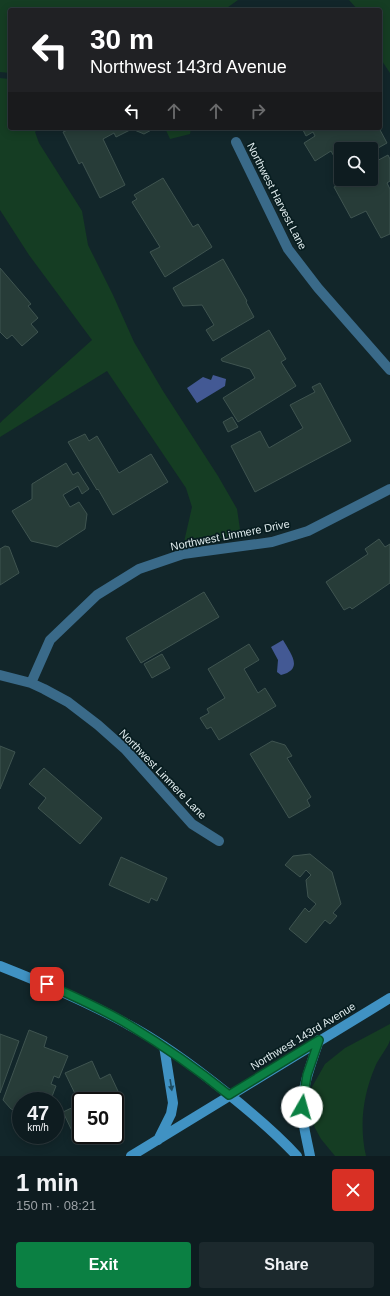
<!DOCTYPE html>
<meta charset="utf-8">
<style>
:root{--surface:#0e1c20;--page:#1c292d;--text:#f1f3f6;--muted:#9ba1a5;--line:#2e3a3e;--accent:#0b8043}
body{margin:0;font-family:Arial,sans-serif;background:var(--page);color:var(--text);height:100vh;display:flex;flex-direction:column;font-size:15px;white-space:nowrap}
*{box-sizing:border-box;margin:0}
p{font-size:13px;color:var(--muted)}
.icon{flex:none;width:22px;height:22px;fill:none;stroke:currentColor;stroke-width:2;stroke-linecap:round;stroke-linejoin:round}
.map{position:relative;height:1156px;overflow:hidden}
.side{display:flex;flex-direction:column;background:var(--surface);flex:1}
.side>*{flex:none}
.hud{position:absolute;left:8px;top:8px;width:374px;height:122px;border-radius:4px;box-shadow:0 2px 10px #0003,0 0 0 1px var(--line);background:#202124;color:#fff;overflow:hidden}
.tools{position:absolute;left:334px;top:142px;display:grid;gap:8px}
.tools a{display:grid;place-items:center;width:44px;height:44px;border-radius:4px;background:var(--surface);box-shadow:0 2px 10px #0003,0 0 0 1px var(--line);font-size:20px}
.speed{position:absolute;left:12px;top:1092px;display:flex;gap:8px;font-size:20px;font-weight:700;text-align:center}
.speed>*{display:grid;place-content:center;width:52px;height:52px;border-radius:50%;background:var(--surface);box-shadow:0 2px 10px #0003,0 0 0 1px var(--line);line-height:1}
.speed small{font-size:10px;font-weight:400}
.speed .limit{border:2px solid #111;border-radius:6px;background:#fff;color:#111}
.pin{position:absolute;display:grid;place-items:center;width:34px;height:34px;color:#fff;margin:-17px;border-radius:8px;box-shadow:0 2px 6px #0006}
.me{position:absolute;width:44px;margin:-22px;rotate:7deg;stroke-linejoin:round;filter:drop-shadow(0 0 3px #0008)}
.turn{display:flex;align-items:center;gap:14px;height:84px;padding:0 16px;font-size:18px}
.turn .icon{width:52px;height:52px;stroke-width:2.5}
.turn b{display:block;font-size:28px;line-height:34px}
.lanes{display:flex;align-items:center;height:38px;padding:0 16px;background:#0003;justify-content:center;gap:20px;direction:ltr}
.lanes .off{opacity:.35}
.round{display:grid;place-items:center;flex:none;width:42px;height:42px;border-radius:4px;background:var(--page)}
.headline{display:flex;align-items:center;justify-content:space-between;height:68px;padding:0 16px}
h1{font-size:24px;font-weight:600;line-height:30px}
.primary-button{display:flex;gap:8px;margin-top:auto;padding:8px 16px}
.primary-button a{flex:1;height:46px;border-radius:4px;background:var(--accent);color:#fff;font-size:16px;font-weight:600;line-height:46px;text-align:center}
.primary-button a+a{background:var(--page);color:var(--text)}
.map>svg:first-child{display:block}
.green{fill:#153d23}
.water{fill:#435994}
.building{fill:#273c38;stroke:#3f5450}
.lines{fill:none;stroke-linecap:round;stroke-linejoin:round}
.street{stroke:#3a6a89;stroke-width:10}
.secondary{stroke:#4092c3;stroke-width:10}
.oneway{fill:#1e4c61}
.route-casing{stroke:#07532c;stroke-width:10}
.route{stroke:#0b8043;stroke-width:7}
.labels{text-anchor:middle;stroke-width:3.5;stroke-linejoin:round;paint-order:stroke}
.street-label{font-size:11px;fill:#e1edef;stroke:#081d20}
</style>
<div class="map">
<svg width="390" height="1156" viewBox="0 0 390 1156">
<rect width="100%" height="100%" fill="#12262a"/>
<path class="green" d="M 0,0 L 238,0 L 224,10 L 10,10 L 10,73 L 0,72 Z
M 349,0 L 390,0 L 390,73 L 380,58 L 380,10 L 358,10 Z
M 0,78 L 10,79 L 10,128 L 39,128 L 35,132 L 39,143 L 82,211 L 88,245 L 113,295 L 134,342 L 163,391 L 218,476 L 237,509 L 241,536 L 184,542 L 192,507 L 186,488 L 107,371 L 0,437 L 0,423 L 3,420 L 92,340 L 29,255 L 0,210 Z
M 165,128 L 191,128 L 190,134 L 170,139 Z
M 390,1024 C 390,1029 390,1035 390,1040 C 389,1046 378,1059 375,1067 C 363,1095 359,1126 366,1156 L 335,1156 L 321,1139 L 315,1128 L 310,1112 L 312,1087 L 325,1064 L 345,1048 Z"/>
<path class="water" d="M 213,375 L 226,379 L 225,386 L 197,403 L 187,388 L 203,377 L 211,380 Z
M 283,640 C 291,654 304,669 281,675 L 277,672 L 278,660 L 271,647 Z"/>
<path class="building" d="M 72,128 L 155,128 L 144,134 L 132,129 L 116,137 L 114,133 L 103,139 L 125,185 L 100,198 L 82,162 L 79,164 L 63,132 Z
M 302,128 L 379,128 L 387,143 L 371,152 L 371,149 L 341,149 L 341,169 L 331,151 L 315,161 L 304,143 L 315,136 L 313,132 L 306,136 Z
M 388,155 L 390,159 L 390,181 L 387,183 L 390,189 L 390,234 L 381,238 L 366,211 L 351,218 L 334,187 L 349,179 L 371,179 L 371,164 Z
M 163,178 L 193,227 L 198,224 L 212,247 L 165,277 L 150,252 L 160,247 L 132,202 L 137,199 L 134,195 Z
M 223,259 L 247,301 L 246,302 L 254,317 L 213,341 L 206,330 L 214,325 L 202,305 L 183,306 L 173,288 Z
M 0,268 L 31,304 L 28,306 L 38,318 L 31,324 L 38,332 L 22,346 L 12,335 L 7,339 L 0,332 Z
M 269,330 L 286,359 L 281,362 L 296,386 L 238,422 L 223,398 L 255,378 L 250,369 L 222,361 L 221,359 Z
M 320,383 L 351,441 L 255,492 L 231,446 L 260,431 L 269,448 L 303,428 L 290,405 L 315,392 L 312,387 Z
M 232,417 L 238,427 L 228,432 L 223,422 Z
M 85,434 L 89,441 L 97,436 L 119,473 L 151,454 L 168,482 L 113,515 L 98,489 L 97,490 L 68,442 Z
M 66,463 L 73,475 L 78,472 L 89,489 L 82,494 L 78,486 L 63,495 L 70,507 L 79,502 L 87,514 L 85,529 L 57,547 L 31,541 L 12,511 L 32,499 L 32,484 Z
M 379,539 L 385,547 L 390,544 L 390,583 L 352,609 L 350,607 L 344,610 L 326,582 L 368,554 L 365,549 Z
M 5,546 L 9,547 L 19,573 L 0,585 L 0,549 Z
M 204,592 L 219,617 L 141,663 L 126,638 Z
M 249,644 L 259,660 L 244,669 L 258,693 L 265,688 L 276,706 L 219,740 L 211,727 L 207,729 L 200,718 L 209,713 L 207,709 L 225,698 L 208,669 Z
M 162,654 L 170,668 L 152,678 L 144,664 Z
M 272,741 L 285,745 L 292,756 L 287,758 L 311,797 L 307,800 L 310,806 L 289,818 L 250,754 Z
M 0,746 L 15,752 L 0,789 Z
M 44,768 L 102,818 L 80,844 L 38,808 L 46,798 L 29,784 Z
M 310,854 L 332,872 L 341,904 L 333,913 L 337,916 L 330,924 L 325,920 L 306,943 L 289,929 L 305,908 L 309,912 L 316,904 L 308,897 L 306,880 L 311,875 L 306,870 L 300,877 L 285,865 L 293,856 Z
M 121,857 L 167,878 L 157,901 L 151,898 L 149,903 L 109,885 Z
M 29,1030 L 47,1037 L 44,1047 L 68,1056 L 59,1078 L 54,1076 L 51,1084 L 56,1086 L 51,1099 L 39,1095 L 37,1101 L 21,1101 L 21,1110 L 17,1111 L 11,1109 L 3,1100 Z
M 0,1034 L 19,1041 L 0,1093 Z
M 92,1061 L 100,1079 L 110,1074 L 124,1104 L 115,1108 L 115,1101 L 81,1101 L 81,1129 L 73,1133 L 63,1112 L 80,1104 L 65,1073 Z"/>
<g class="lines">
<path class="street" d="M 236,142 L 288,249 L 318,288 L 390,370
M 0,675 L 31,683 L 50,640 L 97,595 L 139,569 L 183,554 L 272,542 L 308,531 L 390,489
M 31,683 L 44,689 L 68,702 L 98,725 L 125,749 L 192,824 L 219,841"/>
<path class="secondary" d="M 0,966 C 43,983 86,1001 127,1024 C 163,1043 196,1068 227,1093 C 252,1113 276,1133 297,1156
M 158,1140 L 171,1114 L 173,1103 L 164,1046
M 131,1156 L 390,998
M 310,1156 C 307,1140 302,1123 302,1107 C 303,1083 312,1062 319,1040"/>
</g>
<defs><path id="oneway-solid" d="M-6-.8H1V-3.2L6.5 0L1 3.2V.8H-6Z"/></defs>
<use class="oneway" href="#oneway-solid" transform="translate(171 1085) rotate(81)"/>
<g class="lines">
<g class="route-casing">
<path id="route" d="M 47,984 C 74,997 103,1009 129,1025 C 164,1046 197,1069 229,1095 L 319,1040 L 307,1075 L 302,1107"/>
</g>
<use href="#route" class="route"/>
</g>
<g class="labels">
<g class="street-label">
<text transform="translate(277 196) rotate(63)" y="4">Northwest Harvest Lane</text>
<text transform="translate(230 535) rotate(-11)" y="4">Northwest Linmere Drive</text>
<text transform="translate(163 774) rotate(46)" y="4">Northwest Linmere Lane</text>
<text transform="translate(303 1036) rotate(-31)" y="4">Northwest 143rd Avenue</text>
</g>
</g>
</svg>
<div class="tools">
<a><svg class="icon" aria-label="search" viewBox="0 0 24 24"><circle cx="10" cy="10" r="6"/><path d="M15 15l6 6"/></svg></a>
</div>
<div class="speed"><div>47<small>km/h</small></div><div class="limit">50</div></div>
<div class="pin" style="left:47px;top:984px;background:#d93025"><svg class="icon" aria-label="arrive" viewBox="0 0 24 24"><path d="M6 21V4h12l-3 4 3 4H6"/></svg></div>
<svg class="me" style="left:302px;top:1107px" viewBox="-20 -20 40 40"><circle r="19" fill="#fff"/><path d="M0-13L10 11 0 6-10 11z" fill="#0b8043"/></svg>
<div class="hud">
<div class="turn"><svg class="icon" aria-label="left" viewBox="0 0 24 24"><path d="M17 20v-9H6M10 6l-5 5 5 5"/></svg><div><b>30 m</b>Northwest 143rd Avenue</div></div>
<div class="lanes"><svg class="icon" aria-label="left" viewBox="0 0 24 24"><path d="M17 20v-9H6M10 6l-5 5 5 5"/></svg><svg class="icon off" aria-label="ahead" viewBox="0 0 24 24"><path d="M12 20V5M6 11l6-6 6 6"/></svg><svg class="icon off" aria-label="ahead" viewBox="0 0 24 24"><path d="M12 20V5M6 11l6-6 6 6"/></svg><svg class="icon off" aria-label="right" viewBox="0 0 24 24"><path d="M7 20v-9h11M14 6l5 5-5 5"/></svg></div>
</div>
</div>
<section class="side">
<div class="headline"><div><h1>1 min</h1><p>150 m · 08:21</p></div><a class="round" style="background:#d93025;color:#fff"><svg class="icon" aria-label="close" viewBox="0 0 24 24"><path d="M6 6l12 12M18 6L6 18"/></svg></a></div>
<div class="primary-button"><a>Exit</a><a>Share</a></div>
</section>
